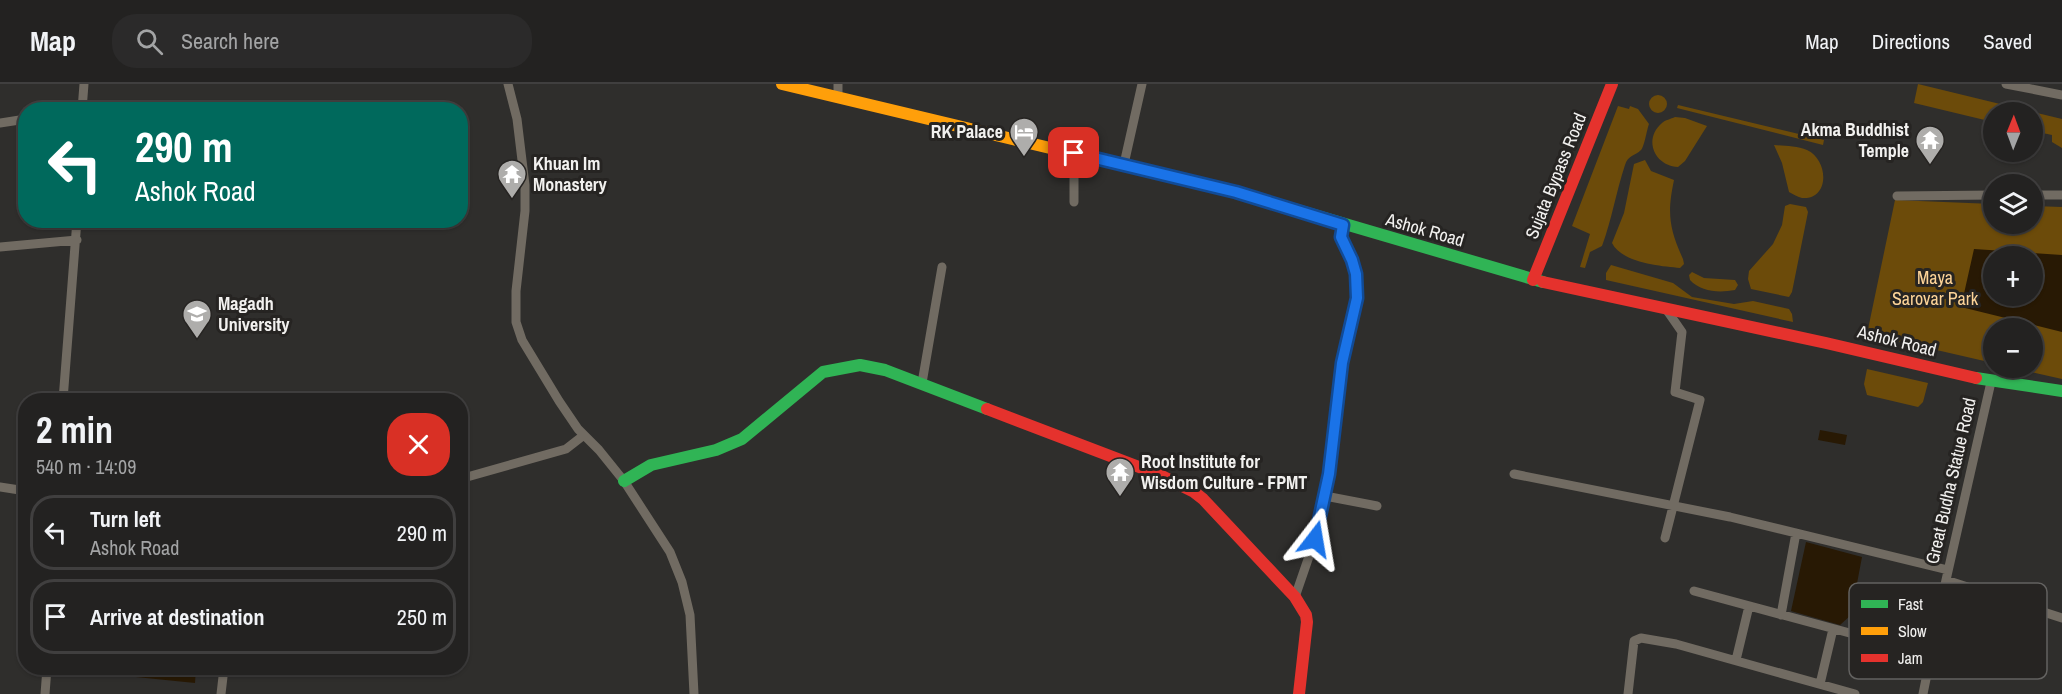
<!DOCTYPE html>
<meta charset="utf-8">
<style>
:root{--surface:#232221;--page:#2b2a2a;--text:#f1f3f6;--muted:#a3a4a5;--line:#403f3f}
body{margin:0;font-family:"Archivo Narrow",sans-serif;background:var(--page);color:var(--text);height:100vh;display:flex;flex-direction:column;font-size:22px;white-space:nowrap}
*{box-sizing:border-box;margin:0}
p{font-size:20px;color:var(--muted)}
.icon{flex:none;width:33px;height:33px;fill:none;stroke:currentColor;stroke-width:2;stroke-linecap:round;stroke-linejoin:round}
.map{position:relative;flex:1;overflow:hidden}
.panel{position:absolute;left:18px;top:309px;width:450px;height:282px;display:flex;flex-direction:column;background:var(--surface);border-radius:24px;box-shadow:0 2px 4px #0004,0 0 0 2px var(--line)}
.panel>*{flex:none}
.hud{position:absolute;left:18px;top:18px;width:450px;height:126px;border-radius:24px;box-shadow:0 2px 4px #0004,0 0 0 2px var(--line);background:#00695c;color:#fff;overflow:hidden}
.needle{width:39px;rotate:1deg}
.controls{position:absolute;left:1983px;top:18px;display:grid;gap:12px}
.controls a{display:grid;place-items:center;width:60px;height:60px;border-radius:50%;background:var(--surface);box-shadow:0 2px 4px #0004,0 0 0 2px var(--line);font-size:30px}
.pin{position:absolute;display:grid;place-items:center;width:51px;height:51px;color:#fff;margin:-26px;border-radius:12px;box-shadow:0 3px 9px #0006}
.me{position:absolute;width:66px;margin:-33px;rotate:14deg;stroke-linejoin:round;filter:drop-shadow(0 0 4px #0008)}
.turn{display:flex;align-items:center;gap:21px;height:126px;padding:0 18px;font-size:27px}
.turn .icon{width:78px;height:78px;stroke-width:2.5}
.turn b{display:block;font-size:42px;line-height:51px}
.round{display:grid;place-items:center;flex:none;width:63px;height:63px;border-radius:24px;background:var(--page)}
.summary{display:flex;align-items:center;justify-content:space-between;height:102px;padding:0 18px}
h1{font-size:36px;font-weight:800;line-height:45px}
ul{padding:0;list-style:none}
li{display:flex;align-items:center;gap:18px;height:75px;margin:0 12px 9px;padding:0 6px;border:3px solid var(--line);border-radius:24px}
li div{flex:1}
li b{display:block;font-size:22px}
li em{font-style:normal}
header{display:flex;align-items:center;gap:36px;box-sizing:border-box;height:84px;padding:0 30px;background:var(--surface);border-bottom:2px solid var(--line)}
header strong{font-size:28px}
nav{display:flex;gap:33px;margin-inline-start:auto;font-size:21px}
.search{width:420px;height:54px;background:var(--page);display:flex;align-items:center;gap:15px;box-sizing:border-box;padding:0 21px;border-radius:24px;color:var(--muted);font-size:22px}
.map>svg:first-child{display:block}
.green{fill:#6c4b0a;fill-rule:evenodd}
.water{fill:#281904;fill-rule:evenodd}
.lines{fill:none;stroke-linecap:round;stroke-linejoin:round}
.street{stroke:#716b62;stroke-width:9}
.fast{stroke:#30b455;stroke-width:12}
.slow{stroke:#ff9f0a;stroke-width:12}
.jam{stroke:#e5322d;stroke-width:12}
.route-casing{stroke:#114b97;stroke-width:15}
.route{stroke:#1a73e8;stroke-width:10}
.labels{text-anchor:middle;stroke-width:6;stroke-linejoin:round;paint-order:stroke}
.poi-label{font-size:18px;font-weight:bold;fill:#f2f1ef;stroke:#262422;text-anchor:start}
.street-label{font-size:18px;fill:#f2f1ef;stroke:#262422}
.park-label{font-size:18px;fill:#fdd498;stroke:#262422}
.key{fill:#262422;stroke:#636260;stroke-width:1.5}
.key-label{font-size:16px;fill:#f2f1ef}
</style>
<header>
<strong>Map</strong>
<div class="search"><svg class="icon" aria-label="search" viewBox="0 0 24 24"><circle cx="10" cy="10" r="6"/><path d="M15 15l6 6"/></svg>Search here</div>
<nav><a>Map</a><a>Directions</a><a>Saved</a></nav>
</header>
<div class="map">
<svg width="2062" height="610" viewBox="0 0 2062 610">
<rect width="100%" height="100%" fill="#2f2e2c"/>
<path class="green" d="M 1918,0 L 2062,35 L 2062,64 L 2052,58 L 2052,51 L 2033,47 L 2032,28 L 1994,28 L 1993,38 L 1914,19 Z
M1649 20a9 9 0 1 1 18 0a9 9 0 1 1-18 0Z
M 1678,21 L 1824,56 L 1823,61 L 1677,24 Z
M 1618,22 L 1629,25 L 1630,22 L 1638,25 L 1649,40 C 1647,45 1644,64 1641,66 C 1635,72 1628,71 1625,81 C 1616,108 1612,135 1602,162 L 1590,168 L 1585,184 L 1580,183 L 1590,150 L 1572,142 Z
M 1675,33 L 1685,34 L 1707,42 L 1685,77 L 1678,83 C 1654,82 1643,55 1662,39 C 1665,36 1671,35 1675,33 Z
M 1774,61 C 1784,62 1797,62 1807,66 C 1829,76 1830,116 1802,114 C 1798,113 1793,110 1789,108 L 1782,79 Z
M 1645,76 L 1651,87 L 1674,96 C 1667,129 1669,144 1683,175 L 1684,180 L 1680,184 C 1660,182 1622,179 1612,159 L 1624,129 L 1634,80 Z
M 1895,116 L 1993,120 L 1994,140 L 2032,140 L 2033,122 L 2062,123 L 2062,295 L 2014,284 L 2032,284 L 2032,244 L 1994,244 L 1993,279 L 1867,250 ZM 1994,172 L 2032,172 L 2032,212 L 1994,212 Z
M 1790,120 L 1806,123 L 1808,128 L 1792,208 L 1789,213 L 1751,205 L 1748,195 L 1749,187 L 1773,160 L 1782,141 L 1785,122 Z
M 1611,181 L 1673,199 L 1692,213 L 1734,220 L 1753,217 L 1789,225 L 1792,230 L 1793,238 L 1606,196 L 1606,189 Z
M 1692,188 L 1704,194 L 1735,196 L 1738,201 L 1735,206 C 1719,209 1701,208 1690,196 L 1689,191 Z
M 1867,285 L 1928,299 L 1923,318 L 1918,323 L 1867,311 L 1864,300 Z"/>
<path class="water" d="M 1974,165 L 2062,171 L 2062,248 L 1961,223 ZM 1994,172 L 2032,172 L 2032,212 L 1994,212 Z
M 1820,346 L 1847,351 L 1845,361 L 1818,356 Z
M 1806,458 L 1862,473 L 1851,531 L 1840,541 L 1791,527 Z
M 137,584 L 196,584 L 195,599 L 136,593 Z"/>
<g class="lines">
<path class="street" d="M 508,0 L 517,35 L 525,101 L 525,127 L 516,207 L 516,238 L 522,256 L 559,317 L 578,345 L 599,366 L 624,397 L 670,468 L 682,498 L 690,531 L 694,610
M 2006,0 L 2062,11
M 838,14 L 838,0
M 82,26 L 84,0
M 0,39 L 26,35
M 1074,69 L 1074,118
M 1124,80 L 1142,0
M 2032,111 L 2062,111
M 1897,112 L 1994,111
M 0,163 L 77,156
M 922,299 L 942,183
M 63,316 L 77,136
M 1514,390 L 1730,433 L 1948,486
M 460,395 L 566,365 L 584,351
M 0,403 L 26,407
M 1325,412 L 1377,422
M 1665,454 L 1700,316 L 1675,308 L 1682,248 L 1666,225
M 1946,496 L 2062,534
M 1694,507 L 1931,571
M 1295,513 L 1315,455 L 1323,421 L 1334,354 L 1342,279 L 1357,214 L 1356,190 L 1352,176 L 1341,153 L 1343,141
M 1781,531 L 1796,449
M 1736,576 L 1749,522
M 1820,600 L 1833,545
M 45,610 L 47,584
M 221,610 L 224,584
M 1628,610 L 1634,557 L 1641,554 L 1676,560 L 1855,610
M 1923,610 L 1946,496 L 1991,298"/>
<path class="fast" d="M 1071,69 L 1236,108 L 1543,198
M 1976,294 L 2062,307
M 624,397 L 651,381 L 716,366 L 742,355 L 823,288 L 860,281 L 885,286 L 987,325"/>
<path class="slow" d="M 782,0 L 1071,69"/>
<path class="jam" d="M 1533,196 L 1612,0
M 1543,198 L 1826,259 L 1976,294
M 987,325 L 1160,391 L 1194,408 L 1203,415 L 1295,513 L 1306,531 L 1307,538 L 1299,610"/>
</g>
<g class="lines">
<g class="route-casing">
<path id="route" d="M 1074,69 L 1236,108 L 1343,141 L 1341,153 L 1352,176 L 1356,190 L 1357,214 L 1342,279 L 1329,390 L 1315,455"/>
</g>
<use href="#route" class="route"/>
</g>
<defs>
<g id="hotel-pin" transform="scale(1.5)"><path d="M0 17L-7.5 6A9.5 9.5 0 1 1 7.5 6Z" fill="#aeadab" stroke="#262422"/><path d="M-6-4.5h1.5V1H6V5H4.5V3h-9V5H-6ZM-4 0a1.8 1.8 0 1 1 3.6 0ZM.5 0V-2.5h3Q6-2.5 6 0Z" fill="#fff"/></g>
<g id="temple-pin" transform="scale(1.5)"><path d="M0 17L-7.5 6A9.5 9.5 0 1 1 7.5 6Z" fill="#aeadab" stroke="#262422"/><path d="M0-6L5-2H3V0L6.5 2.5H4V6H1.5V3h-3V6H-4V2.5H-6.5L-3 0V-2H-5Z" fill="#fff"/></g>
<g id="university-pin" transform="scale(1.5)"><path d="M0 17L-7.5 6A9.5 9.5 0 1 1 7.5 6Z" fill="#aeadab" stroke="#262422"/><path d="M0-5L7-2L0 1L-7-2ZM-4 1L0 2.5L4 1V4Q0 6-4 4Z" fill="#fff"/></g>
</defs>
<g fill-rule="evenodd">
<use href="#hotel-pin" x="1024" y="48"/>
<use href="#temple-pin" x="1930" y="56"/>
<use href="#temple-pin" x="512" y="90"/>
<use href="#university-pin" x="197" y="230"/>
<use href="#temple-pin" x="1120" y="388"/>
</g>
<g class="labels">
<g class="poi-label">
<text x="1909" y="52" text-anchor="end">Akma Buddhist<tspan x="1909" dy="21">Temple</tspan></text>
<text x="1003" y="54" text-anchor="end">RK Palace</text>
<text x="533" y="86">Khuan Im<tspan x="533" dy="21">Monastery</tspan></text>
<text x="218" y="226">Magadh<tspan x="218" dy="21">University</tspan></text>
<text x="1141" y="384">Root Institute for<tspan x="1141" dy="21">Wisdom Culture - FPMT</tspan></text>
</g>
<g class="street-label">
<text transform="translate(1556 92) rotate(-68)" y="6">Sujata Bypass Road</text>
<text transform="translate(1425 146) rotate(16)" y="6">Ashok Road</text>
<text transform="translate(1897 257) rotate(14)" y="6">Ashok Road</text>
<text transform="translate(1951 397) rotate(-77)" y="6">Great Budha Statue Road</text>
</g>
<g class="park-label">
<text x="1935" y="200">Maya<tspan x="1935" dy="21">Sarovar Park</tspan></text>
</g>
</g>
<rect x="1849" y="499" width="198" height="96" rx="9" class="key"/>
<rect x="1861" y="516" width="27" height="8" fill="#30b455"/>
<rect x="1861" y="543" width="27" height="8" fill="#ff9f0a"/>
<rect x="1861" y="570" width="27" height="8" fill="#e5322d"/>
<g class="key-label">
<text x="1898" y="526">Fast</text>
<text x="1898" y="553">Slow</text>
<text x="1898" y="580">Jam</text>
</g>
</svg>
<div class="controls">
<a><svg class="needle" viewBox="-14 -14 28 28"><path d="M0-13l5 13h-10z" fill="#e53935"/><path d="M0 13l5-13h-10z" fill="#a3a4a5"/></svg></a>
<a><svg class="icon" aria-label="layers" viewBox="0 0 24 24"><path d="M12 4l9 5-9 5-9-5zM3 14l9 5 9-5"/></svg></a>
<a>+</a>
<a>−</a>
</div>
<div class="pin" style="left:1074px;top:69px;background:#d93025"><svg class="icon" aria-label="arrive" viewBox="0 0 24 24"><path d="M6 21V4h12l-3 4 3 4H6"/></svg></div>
<svg class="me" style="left:1315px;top:455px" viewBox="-20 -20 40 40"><path d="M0-17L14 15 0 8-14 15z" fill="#1a73e8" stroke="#fff" stroke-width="4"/></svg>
<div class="hud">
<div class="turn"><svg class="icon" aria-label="left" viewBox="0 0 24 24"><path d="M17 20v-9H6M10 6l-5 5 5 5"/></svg><div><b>290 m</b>Ashok Road</div></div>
</div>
<section class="panel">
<div class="summary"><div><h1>2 min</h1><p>540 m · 14:09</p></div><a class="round" style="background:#d93025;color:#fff"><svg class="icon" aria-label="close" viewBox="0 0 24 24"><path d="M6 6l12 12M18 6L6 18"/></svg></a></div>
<ul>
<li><svg class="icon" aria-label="left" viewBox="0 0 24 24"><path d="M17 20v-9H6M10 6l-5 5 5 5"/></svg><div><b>Turn left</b><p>Ashok Road</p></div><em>290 m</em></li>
<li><svg class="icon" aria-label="arrive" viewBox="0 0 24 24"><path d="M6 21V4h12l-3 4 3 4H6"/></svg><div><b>Arrive at destination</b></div><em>250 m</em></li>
</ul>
</section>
</div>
